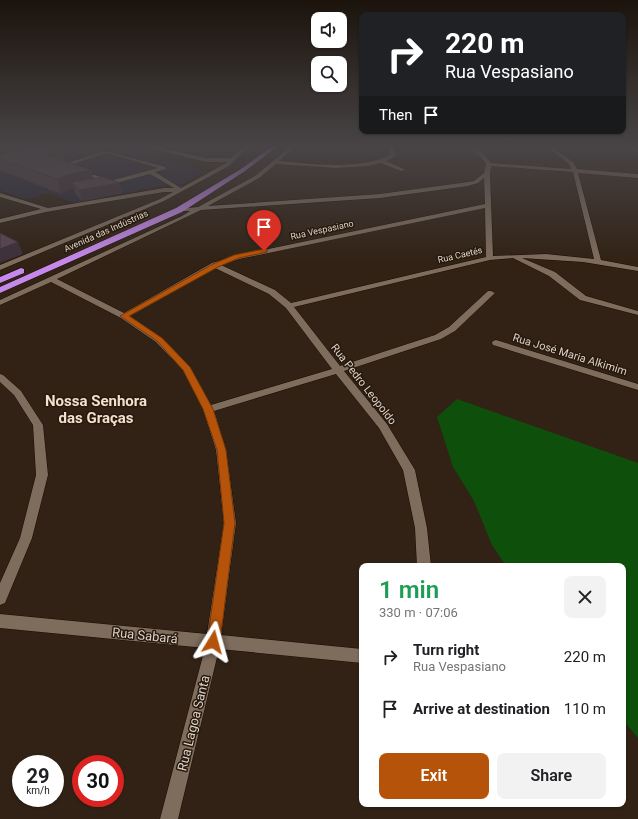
<!DOCTYPE html>
<meta charset="utf-8">
<style>
:root{--surface:#fff;--page:#f2f2f2;--text:#202124;--muted:#757577;--accent:#b45309}
body{margin:0;font-family:Roboto,sans-serif;background:var(--page);color:var(--text);height:100vh;display:flex;flex-direction:column;font-size:15px;white-space:nowrap}
*{box-sizing:border-box;margin:0}
p{font-size:13px;color:var(--muted)}
.icon{flex:none;width:22px;height:22px;fill:none;stroke:currentColor;stroke-width:2;stroke-linecap:round;stroke-linejoin:round}
.map{position:relative;flex:1;overflow:hidden}
.panel{position:absolute;left:359px;top:563px;width:267px;height:244px;display:flex;flex-direction:column;background:var(--surface);border-radius:8px;box-shadow:0 1px 3px #0004}
.panel>*{flex:none}
.banner{position:absolute;left:359px;top:12px;width:267px;height:122px;border-radius:8px;box-shadow:0 1px 3px #0004;background:#202124;color:#fff;overflow:hidden}
.tools{position:absolute;left:311px;top:12px;display:grid;gap:8px}
.tools a{display:grid;place-items:center;width:36px;height:36px;border-radius:8px;background:var(--surface);box-shadow:0 1px 3px #0004;font-size:20px}
.speed{position:absolute;left:12px;top:755px;display:flex;gap:8px;font-size:20px;font-weight:700;text-align:center}
.speed>*{display:grid;place-content:center;width:52px;height:52px;border-radius:50%;background:var(--surface);box-shadow:0 1px 3px #0004;line-height:1}
.speed small{font-size:10px;font-weight:400}
.speed .limit{border:6px solid #d22;background:#fff;color:#111}
.pin{position:absolute;display:grid;place-items:center;width:34px;height:34px;color:#fff;margin:-41px -17px;border-radius:50% 50% 50% 0;rotate:-45deg;box-shadow:0 0 4px #0007}
.pin .icon{rotate:45deg}
.me{position:absolute;width:44px;margin:-22px;rotate:8deg;stroke-linejoin:round;filter:drop-shadow(0 0 3px #0008)}
.turn{display:flex;align-items:center;gap:14px;height:84px;padding:0 20px;font-size:18px}
.turn .icon{width:52px;height:52px;stroke-width:2.5}
.turn b{display:block;font-size:28px;line-height:34px}
.then{display:flex;align-items:center;height:38px;padding:0 20px;background:#0003;gap:8px;font-size:15px}
.round{display:grid;place-items:center;flex:none;width:42px;height:42px;border-radius:8px;background:var(--page)}
.head{display:flex;align-items:center;justify-content:space-between;height:68px;padding:0 20px}
h1{font-size:24px;font-weight:600;line-height:30px;color:#1e9e55}
.cta{display:flex;gap:8px;margin-top:auto;padding:8px 20px}
.cta a{flex:1;height:46px;border-radius:8px;background:var(--accent);color:#fff;font-size:16px;font-weight:600;line-height:46px;text-align:center}
.cta a+a{background:var(--page);color:var(--text)}
ul{padding:0;list-style:none}
li{display:flex;align-items:center;gap:12px;height:52px;padding:0 20px}
li div{flex:1}
li b{display:block;font-size:15px}
li em{font-style:normal}
.map>svg:first-child{display:block}
.industrial{fill:#2d2a3b}
.green{fill:#0e4f0b}
.lines{fill:none;stroke-linecap:round;stroke-linejoin:round}
.minor-casing{stroke:#180b02;stroke-width:1}
.highway-casing{stroke:#180b02;stroke-width:1}
.minor{fill:#7e6c5d;fill-rule:evenodd}
.highway{fill:#c489ea;fill-rule:evenodd}
.wall{fill:#4c3c47}
.shaded-wall{fill:#3e313a}
.building{fill:#584653;stroke:#3e313a}
.route{fill:#b45309;stroke:#753606}
.labels{text-anchor:middle;stroke-width:3;stroke-linejoin:round;paint-order:stroke}
.far-street-label{font-size:9px;fill:#ddd3cb;stroke:#27190c}
.street-label{font-size:11px;fill:#ddd3cb;stroke:#27190c}
.near-street-label{font-size:13px;fill:#ddd3cb;stroke:#27190c}
.district-label{font-size:15px;font-weight:bold;fill:#f4e0cf;stroke:#27190c}
</style>
<div class="map">
<svg width="638" height="819" viewBox="0 0 638 819">
<rect width="100%" height="100%" fill="#312215"/>
<path class="industrial" d="M 66,147 L 138,147 L 158,152 L 151,155 L 205,172 L 179,185 L 173,183 L 75,203 L 47,193 L 27,200 L 0,190 L 0,163 Z"/>
<path class="green" d="M 457,399 L 638,463 L 638,738 L 623,720 L 623,566 L 506,566 L 492,545 L 474,501 L 453,467 L 437,417 Z"/>
<g class="lines">
<g class="minor-casing">
<path id="minor" d="M 149,147 L 156,147 L 206,158 L 231,158 L 244,147 L 248,147 L 229,166 L 164,201 L 0,270 L 0,265 L 160,199 L 173,192 L 164,192 L 46,212 L 0,223 L 0,219 L 41,209 L 0,197 L 0,193 L 48,208 L 164,188 L 174,188 L 150,174 L 113,184 L 57,168 L 57,166 L 101,152 L 110,152 L 166,167 L 166,169 L 155,172 L 181,188 L 228,162 L 206,162 L 149,148 ZM 103,154 L 110,154 L 158,168 L 113,180 L 65,167 Z
M 290,147 L 294,147 L 279,161 C 315,164 357,170 390,155 L 389,147 L 393,147 L 396,156 L 386,161 L 406,170 L 401,171 L 381,163 L 368,166 L 336,168 L 276,164 L 259,178 L 208,206 L 380,194 L 468,182 L 474,181 L 484,173 L 486,164 L 480,156 L 467,147 C 477,147 485,155 491,163 L 571,169 L 569,164 L 547,147 L 552,147 L 573,162 L 577,169 L 638,174 L 638,178 L 578,173 L 601,260 L 638,267 L 638,271 L 583,262 L 522,258 L 555,272 L 586,296 L 638,311 L 638,315 L 580,300 L 549,276 L 513,258 L 490,260 L 294,307 L 340,366 L 435,335 L 449,327 L 488,291 L 491,291 L 495,293 L 455,331 L 441,339 L 344,371 L 387,424 L 415,470 L 427,528 L 431,566 L 417,566 L 415,528 L 403,470 L 379,428 L 336,374 L 214,411 L 226,450 L 236,523 L 221,635 L 362,649 L 362,663 L 219,649 L 178,819 L 160,819 L 205,648 L 0,628 L 0,614 L 207,634 L 224,523 L 216,450 L 203,409 L 183,370 L 156,342 L 121,318 L 51,282 L 0,305 L 0,300 L 182,216 L 190,211 L 177,211 L 177,209 L 198,207 L 255,176 ZM 491,166 L 573,172 L 594,259 L 546,254 L 493,256 L 490,174 ZM 484,178 L 485,204 L 235,256 L 212,263 L 124,313 L 57,279 L 201,210 L 380,198 L 468,186 L 478,183 ZM 485,208 L 486,257 L 291,303 L 275,290 L 221,265 L 239,259 ZM 215,268 L 269,294 L 286,308 L 332,369 L 211,405 L 190,367 L 162,338 L 130,316 Z
M 625,147 L 630,147 L 638,150 L 638,153 Z
M 496,340 L 638,384 L 638,390 L 493,345 L 492,343 L 493,341 Z
M 0,374 L 3,375 L 21,391 L 43,425 L 48,475 L 32,538 L 5,603 L 0,605 L 0,583 L 20,538 L 36,475 L 33,425 L 14,395 L 0,382 Z"/>
</g>
<g class="highway-casing">
<path id="highway" d="M 271,147 L 277,147 L 245,171 L 182,212 L 0,293 L 0,287 L 176,208 L 241,169 Z
M 21,268 L 24,269 L 24,273 L 0,283 L 0,277 Z"/>
</g>
<use href="#minor" class="minor"/>
<use href="#highway" class="highway"/>
</g>
<path class="wall" d="M 0,155 L 65,161 L 91,170 L 93,179 L 120,183 L 122,193 L 82,201 L 75,193 L 74,188 L 61,194 L 0,170 Z"/>
<path class="shaded-wall" d="M 62,149 L 65,162 L 46,155 Z
M 91,170 L 94,184 L 72,182 L 74,188 L 61,194 L 57,179 L 70,174 Z
M 120,183 L 122,193 L 82,201 L 79,190 Z
M 18,242 L 23,254 L 0,263 L 0,249 Z"/>
<path class="building" d="M 30,147 L 56,147 L 62,149 L 46,155 L 91,170 L 70,174 L 57,179 L 0,159 L 0,155 Z
M 103,177 L 120,183 L 79,190 L 72,182 Z
M 0,233 L 18,242 L 0,249 Z"/>
<linearGradient id="sky" x2="0" y2="1"><stop stop-color="#1b130c"/><stop offset="0.56" stop-color="#484446"/><stop offset="1" stop-color="#484446" stop-opacity="0"/></linearGradient>
<rect width="638" height="261" fill="url(#sky)"/>
<path class="route" d="M 264,249 L 267,249 L 267,252 L 239,258 L 218,267 L 129,316 L 162,338 L 190,367 L 213,409 L 226,450 L 235,523 L 220,642 L 218,647 L 213,649 L 209,647 L 207,642 L 224,523 L 217,450 L 203,409 L 183,370 L 157,341 L 120,316 L 213,264 L 234,255 Z"/>
<g class="labels">
<g class="far-street-label">
<text transform="translate(322 230) rotate(-12)" y="3">Rua Vespasiano</text>
<text transform="translate(106 231) rotate(-24)" y="3">Avenida das Indústrias</text>
<text transform="translate(460 255) rotate(-13)" y="3">Rua Caetés</text>
</g>
<g class="street-label">
<text transform="translate(570 354) rotate(17)" y="4">Rua José Maria Alkimim</text>
<text transform="translate(364 384) rotate(52)" y="4">Rua Pedro Leopoldo</text>
</g>
<g class="near-street-label">
<text transform="translate(145 635) rotate(6)" y="5">Rua Sabará</text>
<text transform="translate(193 723) rotate(-76)" y="5">Rua Lagoa Santa</text>
</g>
<g class="district-label">
<text x="96" y="406">Nossa Senhora<tspan x="96" dy="17">das Graças</tspan></text>
</g>
</g>
</svg>
<div class="tools">
<a><svg class="icon" aria-label="sound" viewBox="0 0 24 24"><path d="M4 9h4l5-4v14l-5-4H4zM17 9q2 3 0 6"/></svg></a>
<a><svg class="icon" aria-label="search" viewBox="0 0 24 24"><circle cx="10" cy="10" r="6"/><path d="M15 15l6 6"/></svg></a>
</div>
<div class="speed"><div>29<small>km/h</small></div><div class="limit">30</div></div>
<div class="pin" style="left:264px;top:251px;background:#d93025"><svg class="icon" aria-label="arrive" viewBox="0 0 24 24"><path d="M6 21V4h12l-3 4 3 4H6"/></svg></div>
<svg class="me" style="left:213px;top:642px" viewBox="-20 -20 40 40"><path d="M0-17L14 15 0 8-14 15z" fill="#b45309" stroke="#fff" stroke-width="4"/></svg>
<div class="banner">
<div class="turn"><svg class="icon" aria-label="right" viewBox="0 0 24 24"><path d="M7 20v-9h11M14 6l5 5-5 5"/></svg><div><b>220 m</b>Rua Vespasiano</div></div>
<div class="then">Then<svg class="icon" aria-label="arrive" viewBox="0 0 24 24"><path d="M6 21V4h12l-3 4 3 4H6"/></svg></div>
</div>
<section class="panel">
<div class="head"><div><h1>1 min</h1><p>330 m · 07:06</p></div><a class="round"><svg class="icon" aria-label="close" viewBox="0 0 24 24"><path d="M6 6l12 12M18 6L6 18"/></svg></a></div>
<ul>
<li><svg class="icon" aria-label="right" viewBox="0 0 24 24"><path d="M7 20v-9h11M14 6l5 5-5 5"/></svg><div><b>Turn right</b><p>Rua Vespasiano</p></div><em>220 m</em></li>
<li><svg class="icon" aria-label="arrive" viewBox="0 0 24 24"><path d="M6 21V4h12l-3 4 3 4H6"/></svg><div><b>Arrive at destination</b></div><em>110 m</em></li>
</ul>
<div class="cta"><a>Exit</a><a>Share</a></div>
</section>
</div>
